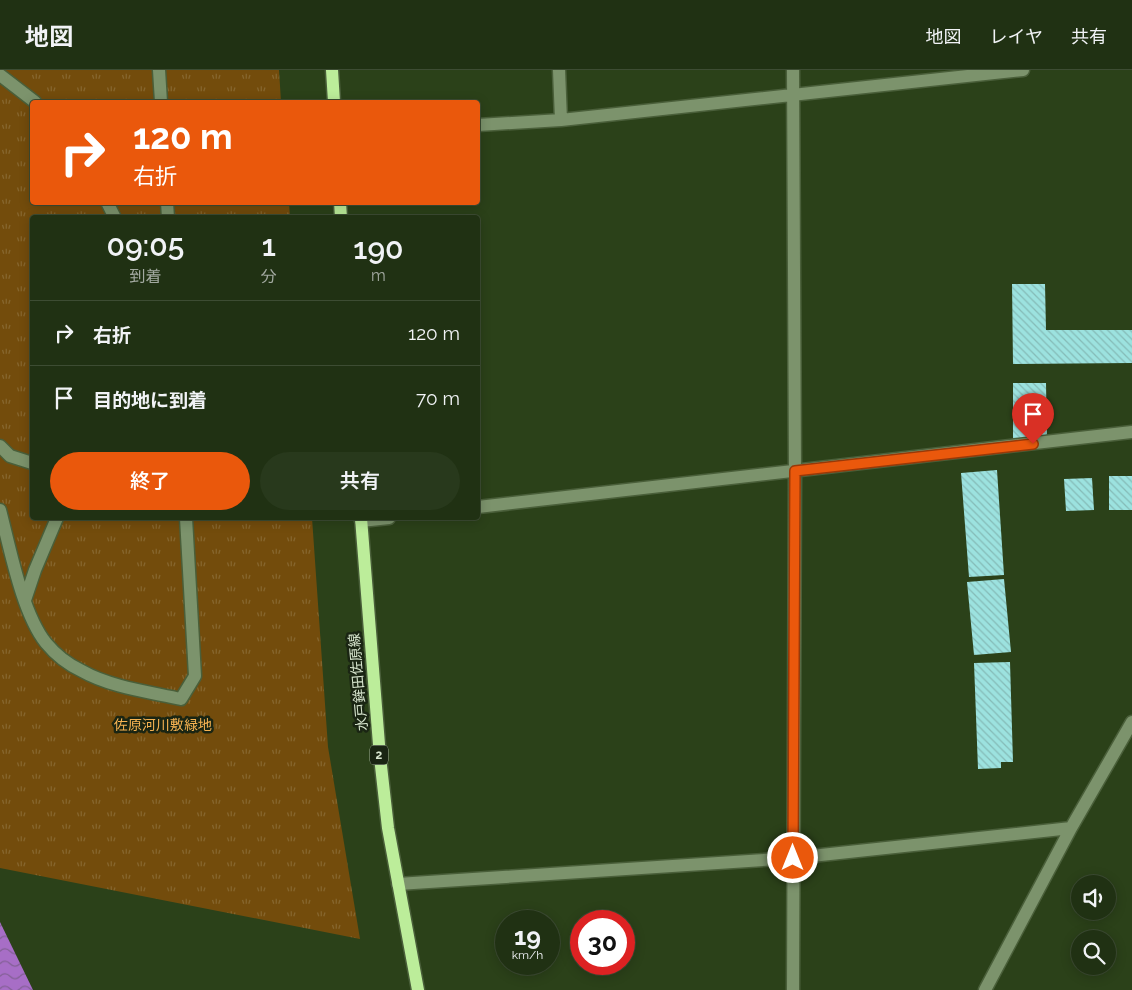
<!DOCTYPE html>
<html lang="ja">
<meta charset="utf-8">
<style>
:root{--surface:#203113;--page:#28391c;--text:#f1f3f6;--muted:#a2a9a0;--line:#3d4c33;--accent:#ea580c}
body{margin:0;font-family:Raleway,"Noto Sans JP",sans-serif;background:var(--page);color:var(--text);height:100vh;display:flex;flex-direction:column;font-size:19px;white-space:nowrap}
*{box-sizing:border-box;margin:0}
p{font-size:16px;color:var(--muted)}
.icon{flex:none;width:28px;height:28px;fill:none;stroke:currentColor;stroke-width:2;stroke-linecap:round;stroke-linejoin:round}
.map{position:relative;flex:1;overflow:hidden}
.side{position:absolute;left:30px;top:145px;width:450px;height:305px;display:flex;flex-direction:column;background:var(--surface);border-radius:5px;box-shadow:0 2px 12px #0003,0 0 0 1px var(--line)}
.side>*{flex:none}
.banner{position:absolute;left:30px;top:30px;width:450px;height:105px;border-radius:5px;box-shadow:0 2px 12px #0003,0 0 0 1px var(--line);background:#ea580c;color:#fff;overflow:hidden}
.fabs{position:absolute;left:1071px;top:805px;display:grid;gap:10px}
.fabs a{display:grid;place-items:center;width:45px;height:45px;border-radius:50%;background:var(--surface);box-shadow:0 2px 12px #0003,0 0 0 1px var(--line);font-size:25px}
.speed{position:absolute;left:495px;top:840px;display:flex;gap:10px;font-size:25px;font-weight:700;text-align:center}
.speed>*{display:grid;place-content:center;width:65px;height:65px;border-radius:50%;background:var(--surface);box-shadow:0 2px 12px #0003,0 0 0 1px var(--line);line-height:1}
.speed small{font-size:12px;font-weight:400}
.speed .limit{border:8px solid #d22;background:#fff;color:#111}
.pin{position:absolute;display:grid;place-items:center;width:42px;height:42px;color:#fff;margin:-51px -21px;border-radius:50% 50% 50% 0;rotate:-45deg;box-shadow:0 0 5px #0007}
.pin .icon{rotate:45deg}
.me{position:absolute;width:55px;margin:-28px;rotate:0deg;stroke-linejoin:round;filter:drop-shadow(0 0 4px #0008)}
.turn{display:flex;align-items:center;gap:18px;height:105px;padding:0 20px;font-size:22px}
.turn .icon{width:65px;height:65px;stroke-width:2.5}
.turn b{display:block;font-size:35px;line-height:42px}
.eta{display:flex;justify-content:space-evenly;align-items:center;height:85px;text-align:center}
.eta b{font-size:30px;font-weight:600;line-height:35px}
.button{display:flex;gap:10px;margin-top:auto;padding:10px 20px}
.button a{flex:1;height:58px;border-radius:30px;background:var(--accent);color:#fff;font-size:20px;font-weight:600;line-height:58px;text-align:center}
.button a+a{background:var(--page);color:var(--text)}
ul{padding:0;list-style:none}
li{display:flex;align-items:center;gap:15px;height:65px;padding:0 20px;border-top:1px solid var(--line)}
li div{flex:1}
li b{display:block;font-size:19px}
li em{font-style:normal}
header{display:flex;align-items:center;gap:30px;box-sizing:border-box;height:70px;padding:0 25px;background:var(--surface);border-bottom:1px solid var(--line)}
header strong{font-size:24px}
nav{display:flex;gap:28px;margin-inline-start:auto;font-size:18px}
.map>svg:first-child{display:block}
.grass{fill:url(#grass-tufts)}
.water{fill:url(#water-waves)}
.building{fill:url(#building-back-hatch)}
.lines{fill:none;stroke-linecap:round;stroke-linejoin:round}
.minor-casing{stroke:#4a5f3a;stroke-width:15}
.major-casing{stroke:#4a5f3a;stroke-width:15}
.minor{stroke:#7c936c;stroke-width:12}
.major{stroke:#bced9a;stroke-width:12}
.route-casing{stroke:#983908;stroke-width:12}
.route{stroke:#ea580c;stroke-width:9}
.labels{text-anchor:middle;stroke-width:5;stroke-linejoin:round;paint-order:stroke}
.shield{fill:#1a2513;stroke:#9fac97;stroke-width:1}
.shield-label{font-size:12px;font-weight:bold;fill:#d8e6cf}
.street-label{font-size:14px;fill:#d8e6cf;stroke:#1a2513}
.park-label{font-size:14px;fill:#f7b352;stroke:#1a2513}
</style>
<header>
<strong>地図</strong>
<nav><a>地図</a><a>レイヤ</a><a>共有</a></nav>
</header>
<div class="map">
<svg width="1132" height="920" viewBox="0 0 1132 920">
<defs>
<pattern id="grass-tufts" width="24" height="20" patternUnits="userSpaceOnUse" patternTransform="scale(1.25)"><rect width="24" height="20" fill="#734c0c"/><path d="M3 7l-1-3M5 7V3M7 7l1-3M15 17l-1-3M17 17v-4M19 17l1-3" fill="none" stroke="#86662e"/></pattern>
<pattern id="water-waves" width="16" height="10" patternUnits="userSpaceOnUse" patternTransform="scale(1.25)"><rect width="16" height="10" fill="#a76ec6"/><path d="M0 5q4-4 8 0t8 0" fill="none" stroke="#836096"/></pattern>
<pattern id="building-back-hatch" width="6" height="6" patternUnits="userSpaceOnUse" patternTransform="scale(1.25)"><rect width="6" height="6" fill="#9ce2df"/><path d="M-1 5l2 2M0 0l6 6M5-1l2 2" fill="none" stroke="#85bbb7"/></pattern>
</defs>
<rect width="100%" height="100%" fill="#2b4119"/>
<path class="grass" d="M 0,0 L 279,0 L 281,32 L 32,32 L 32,132 L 289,133 L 290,147 L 32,148 L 32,448 L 312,448 L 328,677 L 360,869 L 0,798 Z"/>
<path class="water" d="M 0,852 L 33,920 L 0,920 Z"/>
<path class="building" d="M 1012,214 L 1045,214 L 1046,260 L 1132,260 L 1132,293 L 1013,294 Z
M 1013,313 L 1046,313 L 1047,371 L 1013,371 Z
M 997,400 L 1004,505 L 969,507 L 961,403 Z
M 1109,406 L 1132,406 L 1132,440 L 1109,440 Z
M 1092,408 L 1094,440 L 1066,441 L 1064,409 Z
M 1004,509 L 1011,582 L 974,585 L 967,512 Z
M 1010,592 L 1013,692 L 1001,692 L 1001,698 L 978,699 L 974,593 Z"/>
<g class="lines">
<g class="minor-casing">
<path id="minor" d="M 159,0 L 161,32
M 559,0 L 561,50 L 1023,0
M 0,5 L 35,32
M 478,55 L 561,50
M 107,132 L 115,148
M 167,132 L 168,148
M 0,376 L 10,386 L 32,393
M 478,437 L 1132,362
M 0,440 C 10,478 22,543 46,573 C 55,584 69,595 82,601 C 110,617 150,622 181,629 L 195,606 L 186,448
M 361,451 L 389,448
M 25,530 L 35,500 L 57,448
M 398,814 L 793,788 L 1071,758
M 793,920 L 795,401 L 793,0
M 985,920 L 1071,758 L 1132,652"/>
</g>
<g class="major-casing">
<path id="major" d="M 332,0 L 334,32
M 340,132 L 341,148
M 361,448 L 380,687 L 388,758 L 418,920"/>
</g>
<use href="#minor" class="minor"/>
<use href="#major" class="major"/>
</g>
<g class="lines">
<g class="route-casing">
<path id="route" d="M 793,788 L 795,401 L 1033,374"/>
</g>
<use href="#route" class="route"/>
</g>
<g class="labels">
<rect class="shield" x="370" y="675.5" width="18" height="19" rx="4"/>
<g class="shield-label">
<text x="379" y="689">2</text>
</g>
<g class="street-label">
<text transform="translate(358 612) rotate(-95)" y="5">水戸鉾田佐原線</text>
</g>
<g class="park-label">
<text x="163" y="660">佐原河川敷緑地</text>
</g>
</g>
</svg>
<div class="fabs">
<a><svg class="icon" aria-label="sound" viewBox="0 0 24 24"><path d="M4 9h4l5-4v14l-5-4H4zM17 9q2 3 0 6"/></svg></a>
<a><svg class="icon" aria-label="search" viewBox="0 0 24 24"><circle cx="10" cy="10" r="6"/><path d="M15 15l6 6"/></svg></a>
</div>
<div class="speed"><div>19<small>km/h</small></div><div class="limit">30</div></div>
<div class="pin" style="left:1033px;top:374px;background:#d93025"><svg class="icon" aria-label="arrive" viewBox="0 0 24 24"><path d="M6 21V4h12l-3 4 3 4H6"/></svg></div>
<svg class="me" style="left:793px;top:788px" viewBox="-20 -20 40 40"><circle r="17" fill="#ea580c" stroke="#fff" stroke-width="3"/><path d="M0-11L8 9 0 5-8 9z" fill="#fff"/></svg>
<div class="banner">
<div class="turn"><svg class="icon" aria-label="right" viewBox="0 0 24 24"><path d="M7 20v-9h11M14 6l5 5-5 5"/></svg><div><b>120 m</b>右折</div></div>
</div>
<section class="side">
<div class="eta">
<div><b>09:05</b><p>到着</p></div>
<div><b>1</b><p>分</p></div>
<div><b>190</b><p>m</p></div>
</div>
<ul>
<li><svg class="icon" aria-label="right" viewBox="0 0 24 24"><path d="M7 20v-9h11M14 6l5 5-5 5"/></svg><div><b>右折</b></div><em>120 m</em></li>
<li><svg class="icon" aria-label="arrive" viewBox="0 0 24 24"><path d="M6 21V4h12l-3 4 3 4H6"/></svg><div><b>目的地に到着</b></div><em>70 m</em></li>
</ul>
<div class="button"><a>終了</a><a>共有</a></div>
</section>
</div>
